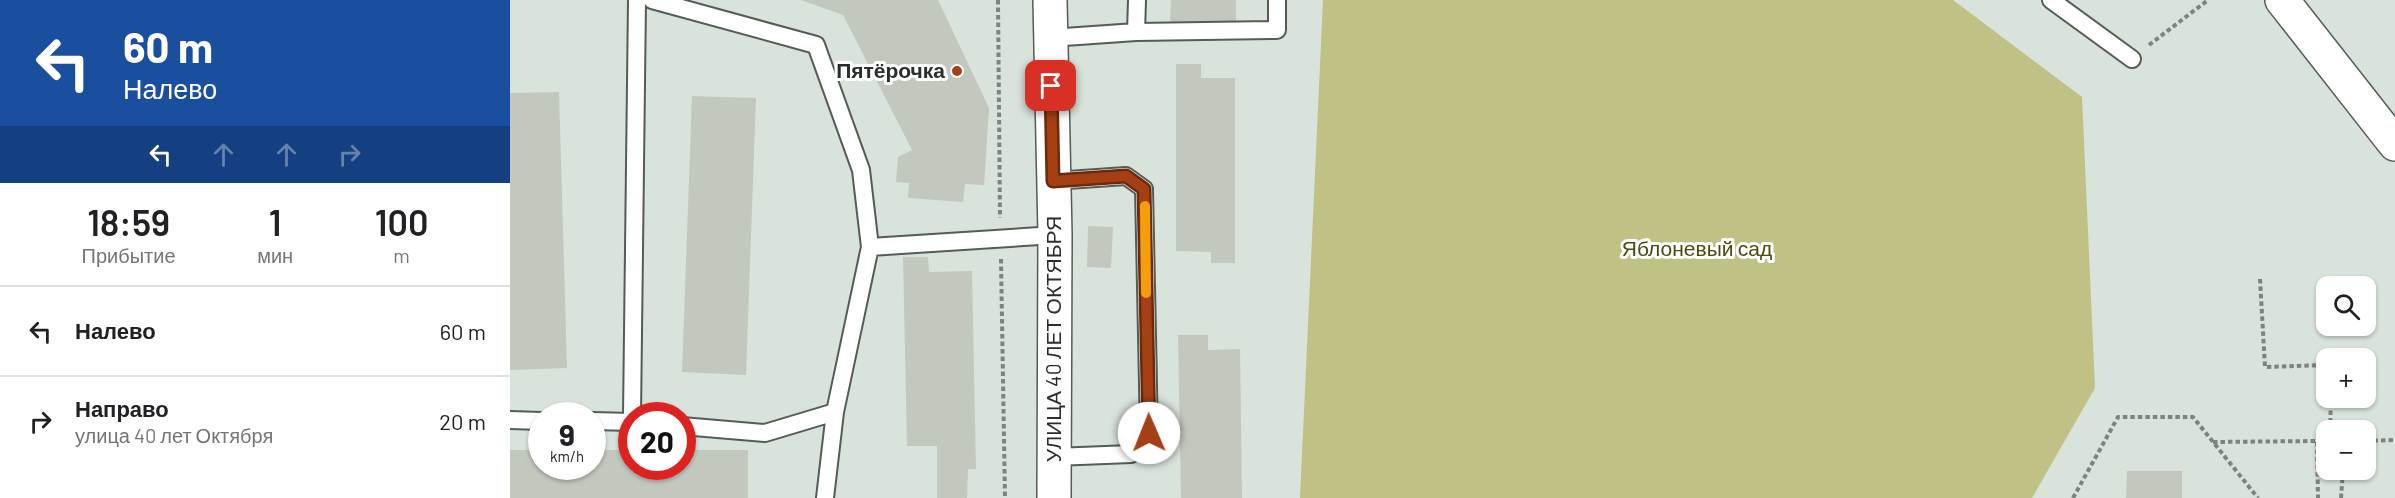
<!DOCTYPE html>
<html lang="ru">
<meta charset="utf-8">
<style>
:root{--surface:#fff;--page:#f2f2f2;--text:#202124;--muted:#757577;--line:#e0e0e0}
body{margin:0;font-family:Barlow,sans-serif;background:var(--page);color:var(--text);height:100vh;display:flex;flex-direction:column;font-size:22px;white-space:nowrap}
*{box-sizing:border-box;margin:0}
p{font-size:20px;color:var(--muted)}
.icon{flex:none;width:33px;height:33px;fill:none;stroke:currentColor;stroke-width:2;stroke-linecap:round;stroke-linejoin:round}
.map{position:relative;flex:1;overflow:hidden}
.drawer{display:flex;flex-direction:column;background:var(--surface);width:510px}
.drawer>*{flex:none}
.guide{background:#1a4fa0;color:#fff;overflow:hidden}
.buttons{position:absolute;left:1806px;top:276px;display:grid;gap:12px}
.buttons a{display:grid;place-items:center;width:60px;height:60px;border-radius:12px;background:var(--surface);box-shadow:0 2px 4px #0004;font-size:30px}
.speed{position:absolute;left:18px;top:402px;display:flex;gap:12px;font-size:30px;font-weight:700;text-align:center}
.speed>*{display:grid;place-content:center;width:78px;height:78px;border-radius:50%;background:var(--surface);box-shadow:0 2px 4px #0004;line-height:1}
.speed small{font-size:15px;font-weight:400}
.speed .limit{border:9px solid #d22;background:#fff;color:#111}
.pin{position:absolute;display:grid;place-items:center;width:51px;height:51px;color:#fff;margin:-26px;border-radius:12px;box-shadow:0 3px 9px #0006}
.me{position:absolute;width:66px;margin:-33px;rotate:359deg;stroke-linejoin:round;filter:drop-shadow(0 0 4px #0008)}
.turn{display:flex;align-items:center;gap:21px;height:126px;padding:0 24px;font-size:27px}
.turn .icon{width:78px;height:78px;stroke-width:2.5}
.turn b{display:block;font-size:42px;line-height:51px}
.lanes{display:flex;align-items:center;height:57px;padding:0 24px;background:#0003;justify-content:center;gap:30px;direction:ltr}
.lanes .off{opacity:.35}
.eta{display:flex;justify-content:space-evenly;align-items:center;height:102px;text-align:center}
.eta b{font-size:36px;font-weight:600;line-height:42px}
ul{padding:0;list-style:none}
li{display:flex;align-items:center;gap:18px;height:90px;padding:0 24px;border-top:2px solid var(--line)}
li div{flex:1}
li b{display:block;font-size:22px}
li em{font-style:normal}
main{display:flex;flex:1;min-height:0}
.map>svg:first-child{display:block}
.green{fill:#c0c184}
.building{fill:#c3c8be}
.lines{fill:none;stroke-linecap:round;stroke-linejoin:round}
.service-casing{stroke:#535c55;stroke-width:20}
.minor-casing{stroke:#535c55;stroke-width:36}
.path{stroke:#7d847f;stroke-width:4;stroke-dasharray:4.5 3;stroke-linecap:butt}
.service{stroke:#fff;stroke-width:16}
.minor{stroke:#fff;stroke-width:33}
.route-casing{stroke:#6b2a0e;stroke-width:15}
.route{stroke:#a54015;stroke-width:10}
.slow{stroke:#f59e0b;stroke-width:10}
.poi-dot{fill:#a54015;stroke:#fff;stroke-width:2}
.labels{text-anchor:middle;stroke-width:6;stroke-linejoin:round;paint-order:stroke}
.poi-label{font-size:21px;font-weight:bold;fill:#2a2e2b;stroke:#fff;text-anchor:end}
.park-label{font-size:21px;fill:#4c4b0d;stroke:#fff}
.street-label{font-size:21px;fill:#2a2e2b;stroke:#fff}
</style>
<main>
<section class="drawer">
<div class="guide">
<div class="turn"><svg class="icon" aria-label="left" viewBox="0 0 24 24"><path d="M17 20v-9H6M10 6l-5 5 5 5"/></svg><div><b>60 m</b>Налево</div></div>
<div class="lanes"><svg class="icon" aria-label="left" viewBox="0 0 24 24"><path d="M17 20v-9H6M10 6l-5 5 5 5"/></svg><svg class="icon off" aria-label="ahead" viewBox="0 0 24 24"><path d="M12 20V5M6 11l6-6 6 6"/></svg><svg class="icon off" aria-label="ahead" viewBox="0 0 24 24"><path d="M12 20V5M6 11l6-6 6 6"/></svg><svg class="icon off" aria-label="right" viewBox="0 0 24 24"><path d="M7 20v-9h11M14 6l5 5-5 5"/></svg></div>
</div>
<div class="eta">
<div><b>18:59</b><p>Прибытие</p></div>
<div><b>1</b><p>мин</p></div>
<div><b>100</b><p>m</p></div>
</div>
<ul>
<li><svg class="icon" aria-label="left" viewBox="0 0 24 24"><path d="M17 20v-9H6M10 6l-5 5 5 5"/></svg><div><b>Налево</b></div><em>60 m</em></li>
<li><svg class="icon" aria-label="right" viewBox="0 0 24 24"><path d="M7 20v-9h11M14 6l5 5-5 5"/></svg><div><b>Направо</b><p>улица 40 лет Октября</p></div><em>20 m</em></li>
</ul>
</section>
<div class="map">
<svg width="1885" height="498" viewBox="0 0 1885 498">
<rect width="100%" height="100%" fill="#d8e3db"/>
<path class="green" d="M 813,0 L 1443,0 L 1572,97 L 1585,388 L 1522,498 L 790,498 Z"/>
<path class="building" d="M 291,0 L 428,0 L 479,108 L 474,185 L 455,184 L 453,202 L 398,198 L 399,183 L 386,182 L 388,157 L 402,150 L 333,15 Z
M 661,0 L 726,0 L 726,22 L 660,22 Z
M 666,64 L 691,64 L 691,78 L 725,78 L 725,263 L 701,263 L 701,252 L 666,251 Z
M 49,92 L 57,368 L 0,370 L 0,93 Z
M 182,96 L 246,98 L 236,375 L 172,372 Z
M 578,226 L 603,227 L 601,268 L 577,267 Z
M 393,257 L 418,257 L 419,272 L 462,271 L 466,469 L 458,469 L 457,498 L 427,498 L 427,446 L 397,446 Z
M 668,335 L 698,335 L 698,350 L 730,349 L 732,498 L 671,498 Z
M 0,450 L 32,450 L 32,466 L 82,466 L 82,450 L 122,450 L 122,466 L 172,466 L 172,450 L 238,450 L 238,498 L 0,498 Z
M 1617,471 L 1672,471 L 1672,498 L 1616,498 Z"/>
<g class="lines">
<g class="service-casing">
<path id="service" d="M 142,0 L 306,45 L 351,170 L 360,247
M 1541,0 L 1622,59
M 626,32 L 627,0
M 540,38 L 626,32 L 767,30 L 767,0
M 543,181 L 616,176 L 634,189 L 639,433 L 621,454 L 544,457
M 122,416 L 127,0
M 0,420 L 32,421
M 82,421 L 122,422
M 172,426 L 255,433 L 325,412 L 360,247 L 545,235
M 315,498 L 325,412"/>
</g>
<g class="minor-casing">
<path id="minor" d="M 540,0 L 545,235 L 544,498
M 1772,0 L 1885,144"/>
</g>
<path class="path" d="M 488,0 L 490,218
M 1639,45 L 1698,0
M 491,259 L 495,498
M 1750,279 L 1755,367 L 1816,365
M 1820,430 L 1821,398
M 1807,441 L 1816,441
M 1856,441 L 1885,440
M 1703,442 L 1807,441 L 1808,498
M 1563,498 L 1608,417 L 1683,417 L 1748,498
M 1831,498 L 1833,470"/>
<use href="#service" class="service"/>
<use href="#minor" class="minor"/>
</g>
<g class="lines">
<g class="route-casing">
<path id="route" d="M 541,86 L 543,181 L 616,176 L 634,189 L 639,433"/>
</g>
<use href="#route" class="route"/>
<path class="slow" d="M 635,206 L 636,293"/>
</g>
<circle class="poi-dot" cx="447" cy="71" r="6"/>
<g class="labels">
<g class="poi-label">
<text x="435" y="78">Пятёрочка</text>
</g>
<g class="park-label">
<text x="1187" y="256">Яблоневый сад</text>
</g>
<g class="street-label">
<text transform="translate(544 339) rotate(-90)" y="7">УЛИЦА 40 ЛЕТ ОКТЯБРЯ</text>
</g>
</g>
</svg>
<div class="buttons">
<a><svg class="icon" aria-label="search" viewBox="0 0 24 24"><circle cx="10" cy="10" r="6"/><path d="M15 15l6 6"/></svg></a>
<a>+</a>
<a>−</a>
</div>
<div class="speed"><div>9<small>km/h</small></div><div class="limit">20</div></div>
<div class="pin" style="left:541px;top:86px;background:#d93025"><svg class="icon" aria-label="arrive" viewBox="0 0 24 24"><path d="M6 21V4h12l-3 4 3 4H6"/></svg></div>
<svg class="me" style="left:639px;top:433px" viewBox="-20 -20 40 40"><circle r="19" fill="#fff"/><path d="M0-13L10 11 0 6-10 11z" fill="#a54015"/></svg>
</div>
</main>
